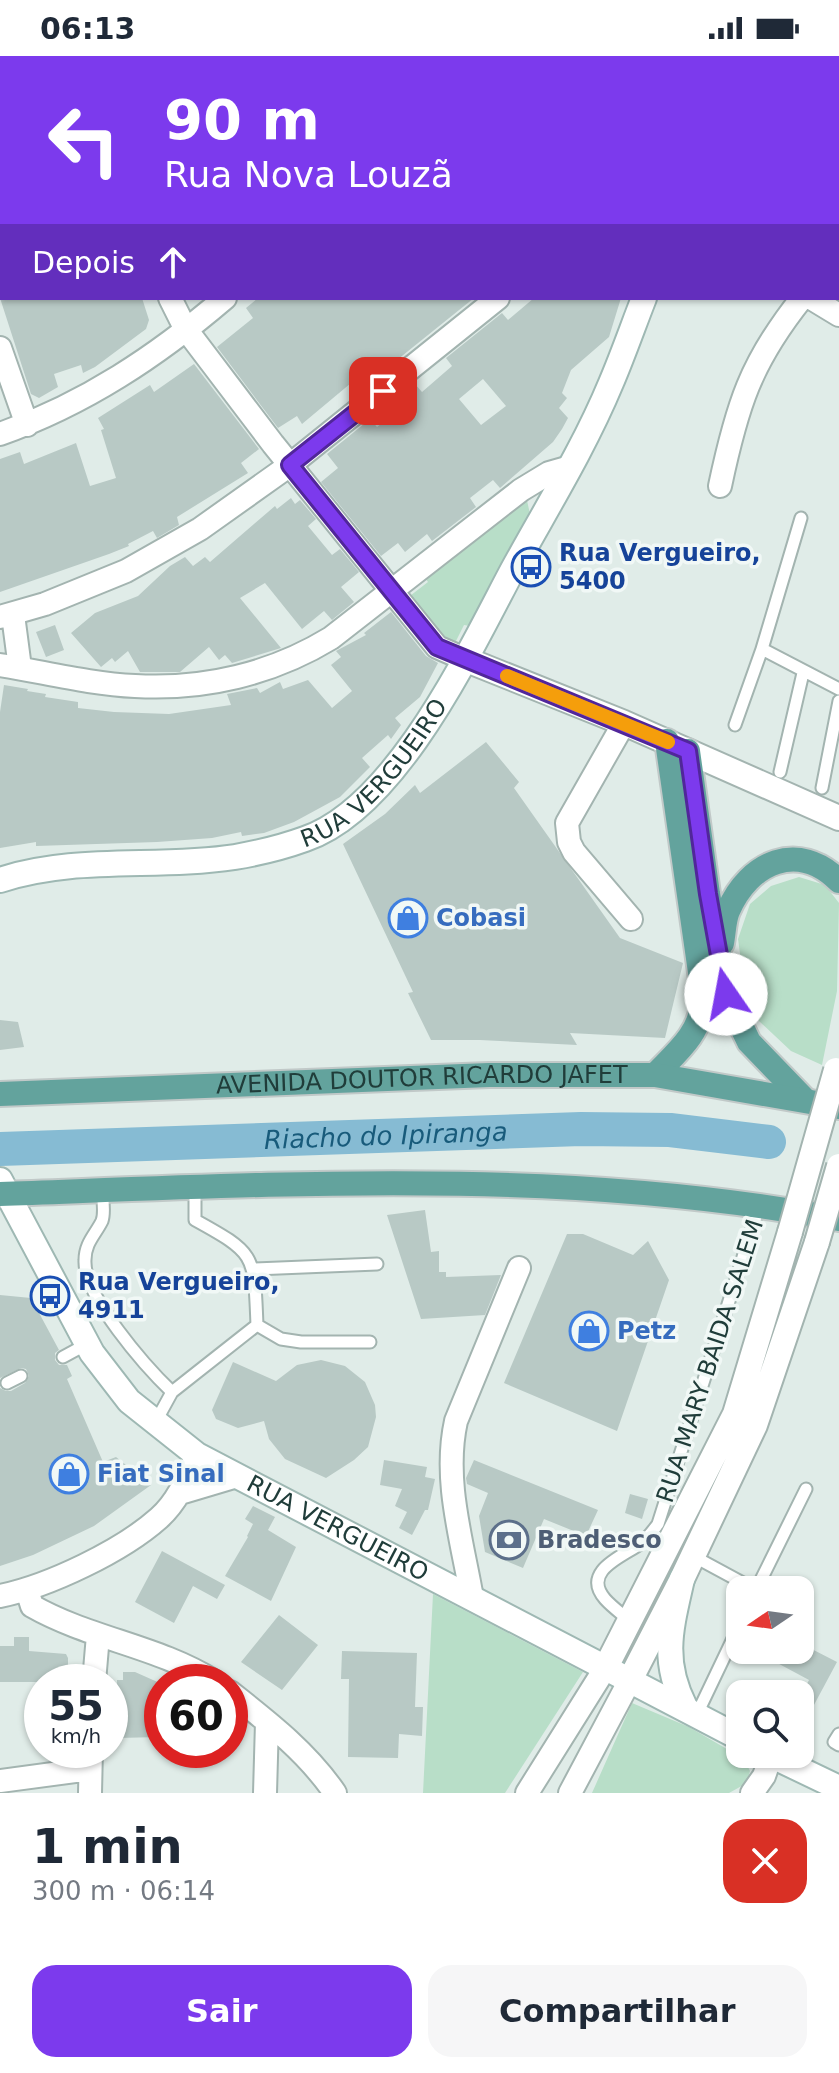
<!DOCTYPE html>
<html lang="pt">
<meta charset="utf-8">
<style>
:root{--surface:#fff;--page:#f6f6f7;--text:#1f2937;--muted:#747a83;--accent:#7c3aed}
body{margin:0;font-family:"DejaVu Sans",sans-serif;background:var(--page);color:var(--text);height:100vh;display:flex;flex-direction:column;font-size:30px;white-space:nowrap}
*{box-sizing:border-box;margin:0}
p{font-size:26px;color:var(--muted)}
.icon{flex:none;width:44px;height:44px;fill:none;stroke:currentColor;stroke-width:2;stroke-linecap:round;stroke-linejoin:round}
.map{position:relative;height:1737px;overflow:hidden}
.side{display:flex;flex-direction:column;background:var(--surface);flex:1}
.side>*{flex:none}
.hud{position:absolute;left:0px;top:0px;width:840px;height:244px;box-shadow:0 2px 6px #0004;background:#7c3aed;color:#fff;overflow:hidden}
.needle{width:52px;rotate:257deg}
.buttons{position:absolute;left:726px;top:1520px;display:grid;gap:16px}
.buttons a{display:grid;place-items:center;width:88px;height:88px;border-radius:16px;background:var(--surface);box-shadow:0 2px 6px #0004;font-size:40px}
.speed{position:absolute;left:24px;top:1608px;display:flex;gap:16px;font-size:40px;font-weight:700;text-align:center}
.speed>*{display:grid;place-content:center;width:104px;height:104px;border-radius:50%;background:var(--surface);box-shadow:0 2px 6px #0004;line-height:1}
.speed small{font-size:20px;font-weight:400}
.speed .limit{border:12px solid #d22;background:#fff;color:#111}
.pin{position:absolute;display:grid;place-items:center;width:68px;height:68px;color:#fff;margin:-34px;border-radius:16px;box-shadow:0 4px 12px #0006}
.me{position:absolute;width:88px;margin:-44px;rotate:348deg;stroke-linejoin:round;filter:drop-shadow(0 0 6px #0008)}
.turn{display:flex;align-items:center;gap:28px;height:168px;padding:0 32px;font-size:36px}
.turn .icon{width:104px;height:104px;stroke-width:2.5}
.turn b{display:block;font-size:56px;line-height:68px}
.then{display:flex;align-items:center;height:76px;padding:0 32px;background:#0003;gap:16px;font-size:30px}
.round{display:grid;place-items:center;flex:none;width:84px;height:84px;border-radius:24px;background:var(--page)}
.head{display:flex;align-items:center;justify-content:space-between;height:136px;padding:0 32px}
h1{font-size:48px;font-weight:600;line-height:60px}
.primary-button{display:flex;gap:16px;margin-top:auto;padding:16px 32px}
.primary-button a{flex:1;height:92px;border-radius:24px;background:var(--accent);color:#fff;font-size:32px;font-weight:600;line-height:92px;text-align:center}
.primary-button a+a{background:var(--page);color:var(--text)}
.status{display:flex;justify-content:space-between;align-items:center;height:56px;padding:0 40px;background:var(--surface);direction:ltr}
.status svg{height:22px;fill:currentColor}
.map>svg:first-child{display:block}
.green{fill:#b8dec8}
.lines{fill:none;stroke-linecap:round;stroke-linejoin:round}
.river{stroke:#86bbd3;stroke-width:34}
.building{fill:#b8c9c5;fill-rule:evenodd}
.service-casing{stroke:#a3b4b0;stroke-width:15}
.pedestrian-casing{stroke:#a3b4b0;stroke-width:22}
.minor-casing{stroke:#a3b4b0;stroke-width:26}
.tertiary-casing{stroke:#a3b4b0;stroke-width:28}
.secondary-casing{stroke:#9eb8b3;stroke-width:28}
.primary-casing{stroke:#c1c9c8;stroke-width:28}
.service{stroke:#fff;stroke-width:11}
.pedestrian{stroke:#fff;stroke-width:18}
.minor{stroke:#fff;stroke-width:22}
.tertiary{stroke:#fff;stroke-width:24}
.secondary{stroke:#fff;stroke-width:24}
.primary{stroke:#63a39d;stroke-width:24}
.tertiary-bridge-casing{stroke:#a3b4b0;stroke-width:28;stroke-linecap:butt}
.tertiary-bridge{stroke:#fff;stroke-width:24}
.route-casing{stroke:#51269a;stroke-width:20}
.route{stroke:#7c3aed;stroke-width:14}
.slow{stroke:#f59e0b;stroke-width:14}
.labels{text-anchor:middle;stroke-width:7;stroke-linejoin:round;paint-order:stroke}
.transit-label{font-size:24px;font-weight:bold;fill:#164399;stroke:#f1f8f6;text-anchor:start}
.street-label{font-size:24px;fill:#203d3a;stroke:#f1f8f6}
.shop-label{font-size:24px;font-weight:bold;fill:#366cbe;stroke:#f1f8f6;text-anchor:start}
.service-label{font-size:24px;font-weight:bold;fill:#4e5e75;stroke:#f1f8f6;text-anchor:start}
.water-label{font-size:26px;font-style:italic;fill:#185b7b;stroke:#f1f8f6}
</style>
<div class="status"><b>06:13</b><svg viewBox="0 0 49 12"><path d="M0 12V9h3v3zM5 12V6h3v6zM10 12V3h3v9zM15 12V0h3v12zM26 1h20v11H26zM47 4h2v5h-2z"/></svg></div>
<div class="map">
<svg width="839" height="1737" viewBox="0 0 839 1737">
<rect width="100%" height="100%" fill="#e0ece8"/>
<path class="green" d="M 526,440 L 532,467 L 476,571 L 464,569 L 450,597 L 406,543 L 428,526 L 422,518 Z
M 799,821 L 825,829 L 839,847 L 837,935 L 822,1009 L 791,995 L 759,965 L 744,927 L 738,883 L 750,848 L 771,830 Z
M 433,1538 L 583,1616 L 505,1737 L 423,1737 Z
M 632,1647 L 689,1671 L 744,1703 L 750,1715 L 747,1727 L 729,1737 L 592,1737 Z"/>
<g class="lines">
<path class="river" id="s1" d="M 0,1093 L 581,1073 L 670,1074 L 769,1086"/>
</g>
<path class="building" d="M 0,242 L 142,242 L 149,264 L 146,273 L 95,311 L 83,317 L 81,309 L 54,318 L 58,331 L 39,342 L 31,338 Z
M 258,242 L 474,242 L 382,316 L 375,307 L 302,368 L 297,360 L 278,372 L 217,291 L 253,262 L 246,252 Z
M 534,242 L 621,242 L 609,281 L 571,314 L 562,337 L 567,342 L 559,352 L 568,362 L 562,373 L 553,386 L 500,432 L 493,424 L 470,442 L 476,451 L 432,485 L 427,478 L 405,496 L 398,487 L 381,500 L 321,426 L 338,412 L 327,398 L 370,363 L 377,371 L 406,348 L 399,339 L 414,327 L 422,336 L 452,310 L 446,302 L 502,257 L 508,264 ZM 483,323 L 506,350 L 481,369 L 459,343 Z
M 194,308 L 259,393 L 241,407 L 248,417 L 177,461 L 179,469 L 157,482 L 153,475 L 128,488 L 129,490 L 109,498 L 0,536 L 0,403 L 20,396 L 24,408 L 76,387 L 90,430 L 116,422 L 101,374 L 104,373 L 98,362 L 150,329 L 154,336 Z
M 291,442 L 295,448 L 300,444 L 316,463 L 308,470 L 332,499 L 340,493 L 359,516 L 341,531 L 354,546 L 332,564 L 324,555 L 302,573 L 265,527 L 240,542 L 281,592 L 232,607 L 225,599 L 219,604 L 209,591 L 180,616 L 140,616 L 128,595 L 115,606 L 112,602 L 101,611 L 71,577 L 95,557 L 138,540 L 170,510 L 185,501 L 193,510 L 205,501 L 210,506 L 275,450 L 277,453 Z
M 391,556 L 426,600 L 438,607 L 420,641 L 395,662 L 401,669 L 391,683 L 388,679 L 362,702 L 370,711 L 340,741 L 294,766 L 264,777 L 242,780 L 241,776 L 212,782 L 157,786 L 36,790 L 36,786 L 0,792 L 0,656 L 4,629 L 28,633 L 27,635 L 46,638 L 45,641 L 78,646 L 78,652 L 114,656 L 169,658 L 231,649 L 227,638 L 257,632 L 260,637 L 280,626 L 283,633 L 308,624 L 332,652 L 352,635 L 331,609 L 341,601 L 336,595 L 366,579 L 364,577 Z
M 55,569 L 64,594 L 46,601 L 36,576 Z
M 486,686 L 519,726 L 514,732 L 620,882 L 683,907 L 665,982 L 570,977 L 577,989 L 480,984 L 431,984 L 408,937 L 413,936 L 343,788 L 385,758 L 415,729 L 420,737 Z
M 0,964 L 18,966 L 24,991 L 0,994 Z
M 425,1154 L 431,1196 L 439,1195 L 439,1216 L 446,1216 L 446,1221 L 501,1219 L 485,1259 L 421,1263 L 387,1159 Z
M 567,1178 L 583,1178 L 633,1199 L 648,1185 L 669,1224 L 617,1375 L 504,1327 Z
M 0,1239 L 31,1242 L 59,1294 L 55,1297 L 55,1304 L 59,1309 L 67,1309 L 72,1320 L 67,1323 L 103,1406 L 116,1401 L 151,1429 L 94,1470 L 33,1499 L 0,1510 L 0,1332 L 6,1335 L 11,1335 L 25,1327 L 29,1320 L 26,1313 L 21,1312 L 0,1322 Z
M 321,1304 L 345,1310 L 365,1326 L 375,1349 L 376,1361 L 368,1391 L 354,1404 L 326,1422 L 285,1403 L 269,1383 L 264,1365 L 238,1372 L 216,1363 L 212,1354 L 233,1306 L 276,1325 L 297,1309 Z
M 384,1404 L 427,1411 L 425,1421 L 435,1423 L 428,1454 L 425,1454 L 412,1479 L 399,1472 L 407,1456 L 395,1450 L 402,1433 L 380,1429 Z
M 474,1404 L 598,1454 L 586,1480 L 544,1463 L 523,1512 L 485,1496 L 479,1460 L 488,1437 L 467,1428 L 466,1422 Z
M 630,1438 L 648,1443 L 642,1463 L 625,1457 Z
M 253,1450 L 275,1461 L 268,1474 L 296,1491 L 271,1545 L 225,1520 L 248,1481 L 247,1480 L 253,1468 L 245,1463 Z
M 162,1495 L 225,1529 L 217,1543 L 193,1530 L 174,1567 L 135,1546 Z
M 279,1559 L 318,1589 L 282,1634 L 241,1606 Z
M 14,1581 L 29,1581 L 29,1595 L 66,1598 L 68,1602 L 68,1626 L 0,1626 L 0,1590 L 14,1590 Z
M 800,1587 L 837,1606 L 800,1675 L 800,1641 L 809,1624 L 753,1594 L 800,1594 Z
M 342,1595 L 417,1597 L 415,1651 L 423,1651 L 422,1680 L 399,1678 L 398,1702 L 348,1701 L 349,1623 L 341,1623 Z
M 123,1616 L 135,1616 L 162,1628 L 159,1681 L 118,1682 L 117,1624 L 123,1624 Z"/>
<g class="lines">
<g class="service-casing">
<path id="service" d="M 801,462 L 762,593 L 839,633
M 735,669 L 762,593
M 780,716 L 803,617
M 822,732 L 839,645
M 102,1135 C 103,1144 105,1157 102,1165 C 95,1179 85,1187 85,1204 C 83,1240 146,1311 172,1336
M 255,1213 L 377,1208
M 257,1269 L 281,1283 L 301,1286 L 370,1286
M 63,1301 L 87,1288
M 7,1327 L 21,1320
M 155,1367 L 172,1336 L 257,1269 C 254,1199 257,1198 195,1164 L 195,1132
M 693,1500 L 756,1534
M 756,1534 L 806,1433
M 630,1565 C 622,1558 612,1551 605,1543 C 581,1515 623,1500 640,1488 C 648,1482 652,1476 658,1468 L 759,1151
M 697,1658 L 740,1568
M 839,1678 L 834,1686 L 839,1689"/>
</g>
<g class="pedestrian-casing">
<path id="pedestrian" d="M 746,0 L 749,2
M 838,55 L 839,56"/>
</g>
<g class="minor-casing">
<path id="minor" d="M 88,0 L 89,2
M 307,0 L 307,2
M 457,0 L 457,2
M 832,2 L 833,0
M 0,100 L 2,100
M 838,193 L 839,192
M 170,242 L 185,272 L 273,388 L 437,591 L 467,604
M 811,242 L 839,259
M 0,292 L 27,369
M 0,378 C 85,348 157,300 225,242
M 720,430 C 737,350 750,307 802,242
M 13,559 L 20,612
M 0,561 L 45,548 L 126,515 L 200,473 L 290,409 L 498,242
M 0,609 C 44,616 90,628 135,630 C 204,634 272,618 331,582 L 521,434 L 549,417 L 570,411
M 624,667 L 567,767 L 569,786 L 574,796 L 631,863
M 180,1437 L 237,1420
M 27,1534 L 32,1550 C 90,1583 158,1590 215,1626
M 0,1540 C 49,1530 122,1495 159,1462 C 178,1445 187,1422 197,1399
M 472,1542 C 462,1484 443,1424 456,1365 L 519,1212
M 94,1626 L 98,1579
M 230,1636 C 268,1666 307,1696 335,1737
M 0,1725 L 90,1713
M 90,1737 L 91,1694
M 265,1737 L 267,1666
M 527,1737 L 606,1611
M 570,1737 L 630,1624
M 752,1737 L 764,1720 L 771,1700"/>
</g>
<g class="tertiary-casing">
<path id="tertiary" d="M 467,604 L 624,667 L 839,762
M 606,1611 L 735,1358 L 790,1176
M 630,1624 L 682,1523 L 755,1369 L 817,1186"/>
</g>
<g class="secondary-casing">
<g id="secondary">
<path d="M 644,0 L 645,2"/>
<path id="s2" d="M 0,824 C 75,799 157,813 235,801 C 258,797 283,791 305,783 C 396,752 469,596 512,515 C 546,453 584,392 611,327 C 623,299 633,270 644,242"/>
<path id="s3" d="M 0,1124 L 92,1297 L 129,1345 L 197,1399 L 740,1682"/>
<path d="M 682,1523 C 671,1572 661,1604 685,1651"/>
<path d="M 768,1698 L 839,1732"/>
</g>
</g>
<g class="primary-casing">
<g id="primary">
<path d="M 688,695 L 708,838 L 726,938 L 749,986 L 805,1044"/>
<path d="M 722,887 C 724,877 724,864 728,855 C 749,806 798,784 839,825"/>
<path d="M 655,1019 C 678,995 699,979 704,944 L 667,685"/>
<path id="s4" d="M 0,1038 L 489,1019 L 655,1019 L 839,1051"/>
<path d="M 0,1138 C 280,1128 562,1111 839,1163"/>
</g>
</g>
<use href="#service" class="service"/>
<use href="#pedestrian" class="pedestrian"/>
<use href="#minor" class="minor"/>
<use href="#tertiary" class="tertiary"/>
<use href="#secondary" class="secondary"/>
<use href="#primary" class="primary"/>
<g class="tertiary-bridge-casing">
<path id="tertiary-bridge" d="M 790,1176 L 836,1014
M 817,1186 L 839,1110"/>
</g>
<use href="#tertiary-bridge" class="tertiary-bridge"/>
</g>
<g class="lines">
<g class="route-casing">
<path id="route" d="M 383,335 L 290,409 L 437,591 L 688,695 L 708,838 L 726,938"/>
</g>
<use href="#route" class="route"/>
<path class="slow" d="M 507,620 L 668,686"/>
</g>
<defs>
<g id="bus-ring" transform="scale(2)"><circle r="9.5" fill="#f1f8f6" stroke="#1a4fb4" stroke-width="1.5"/><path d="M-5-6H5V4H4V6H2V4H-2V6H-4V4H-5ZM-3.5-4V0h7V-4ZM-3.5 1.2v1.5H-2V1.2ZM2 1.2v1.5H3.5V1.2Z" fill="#1a4fb4"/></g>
<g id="shop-ring" transform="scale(2)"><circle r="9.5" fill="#f1f8f6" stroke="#3f7fe0" stroke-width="1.5"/><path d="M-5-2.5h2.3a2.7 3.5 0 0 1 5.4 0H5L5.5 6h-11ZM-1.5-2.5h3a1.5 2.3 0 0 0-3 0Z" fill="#3f7fe0"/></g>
<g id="bank-ring" transform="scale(2)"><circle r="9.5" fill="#f1f8f6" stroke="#5c6f8a" stroke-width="1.5"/><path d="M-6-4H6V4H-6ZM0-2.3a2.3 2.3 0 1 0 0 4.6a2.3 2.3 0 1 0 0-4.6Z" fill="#5c6f8a"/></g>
</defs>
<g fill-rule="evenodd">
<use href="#bus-ring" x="531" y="511"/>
<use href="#shop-ring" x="408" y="862"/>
<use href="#bus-ring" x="50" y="1240"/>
<use href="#shop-ring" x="589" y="1275"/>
<use href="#shop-ring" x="69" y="1418"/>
<use href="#bank-ring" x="509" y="1484"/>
</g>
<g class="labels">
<g class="transit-label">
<text x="559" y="505">Rua Vergueiro,<tspan x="559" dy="28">5400</tspan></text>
<text x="78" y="1234">Rua Vergueiro,<tspan x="78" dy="28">4911</tspan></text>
</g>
<g class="street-label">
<text dy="8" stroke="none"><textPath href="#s2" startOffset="406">RUA VERGUEIRO</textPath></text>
<text dy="8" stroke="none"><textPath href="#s4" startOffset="422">AVENIDA DOUTOR RICARDO JAFET</textPath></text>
<text transform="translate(710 1305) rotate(-72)" y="8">RUA MARY BAIDA SALEM</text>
<text dy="8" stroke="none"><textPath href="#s3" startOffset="502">RUA VERGUEIRO</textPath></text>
</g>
<g class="shop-label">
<text x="436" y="870">Cobasi</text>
<text x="617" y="1283">Petz</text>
<text x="97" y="1426">Fiat Sinal</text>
</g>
<g class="service-label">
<text x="537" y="1492">Bradesco</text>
</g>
<g class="water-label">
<text dy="9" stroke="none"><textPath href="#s1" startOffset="386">Riacho do Ipiranga</textPath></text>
</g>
</g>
</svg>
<div class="buttons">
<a><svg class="needle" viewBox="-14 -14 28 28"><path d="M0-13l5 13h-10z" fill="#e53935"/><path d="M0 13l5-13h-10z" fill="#747a83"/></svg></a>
<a><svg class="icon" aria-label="search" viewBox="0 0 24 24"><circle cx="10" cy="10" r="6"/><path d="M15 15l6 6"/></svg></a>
</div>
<div class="speed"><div>55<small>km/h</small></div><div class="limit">60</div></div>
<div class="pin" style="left:383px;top:335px;background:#d93025"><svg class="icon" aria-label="arrive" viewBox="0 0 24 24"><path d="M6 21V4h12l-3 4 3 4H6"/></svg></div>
<svg class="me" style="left:726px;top:938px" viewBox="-20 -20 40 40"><circle r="19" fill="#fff"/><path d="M0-13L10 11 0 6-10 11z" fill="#7c3aed"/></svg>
<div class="hud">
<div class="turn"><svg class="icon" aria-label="left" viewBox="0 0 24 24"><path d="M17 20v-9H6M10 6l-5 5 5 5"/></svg><div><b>90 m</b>Rua Nova Louzã</div></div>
<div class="then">Depois<svg class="icon" aria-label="ahead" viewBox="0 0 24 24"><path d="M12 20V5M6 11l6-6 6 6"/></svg></div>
</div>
</div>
<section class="side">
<div class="head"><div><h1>1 min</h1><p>300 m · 06:14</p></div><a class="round" style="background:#d93025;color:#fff"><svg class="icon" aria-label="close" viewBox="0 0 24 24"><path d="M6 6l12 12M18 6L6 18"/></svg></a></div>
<div class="primary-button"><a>Sair</a><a>Compartilhar</a></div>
</section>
